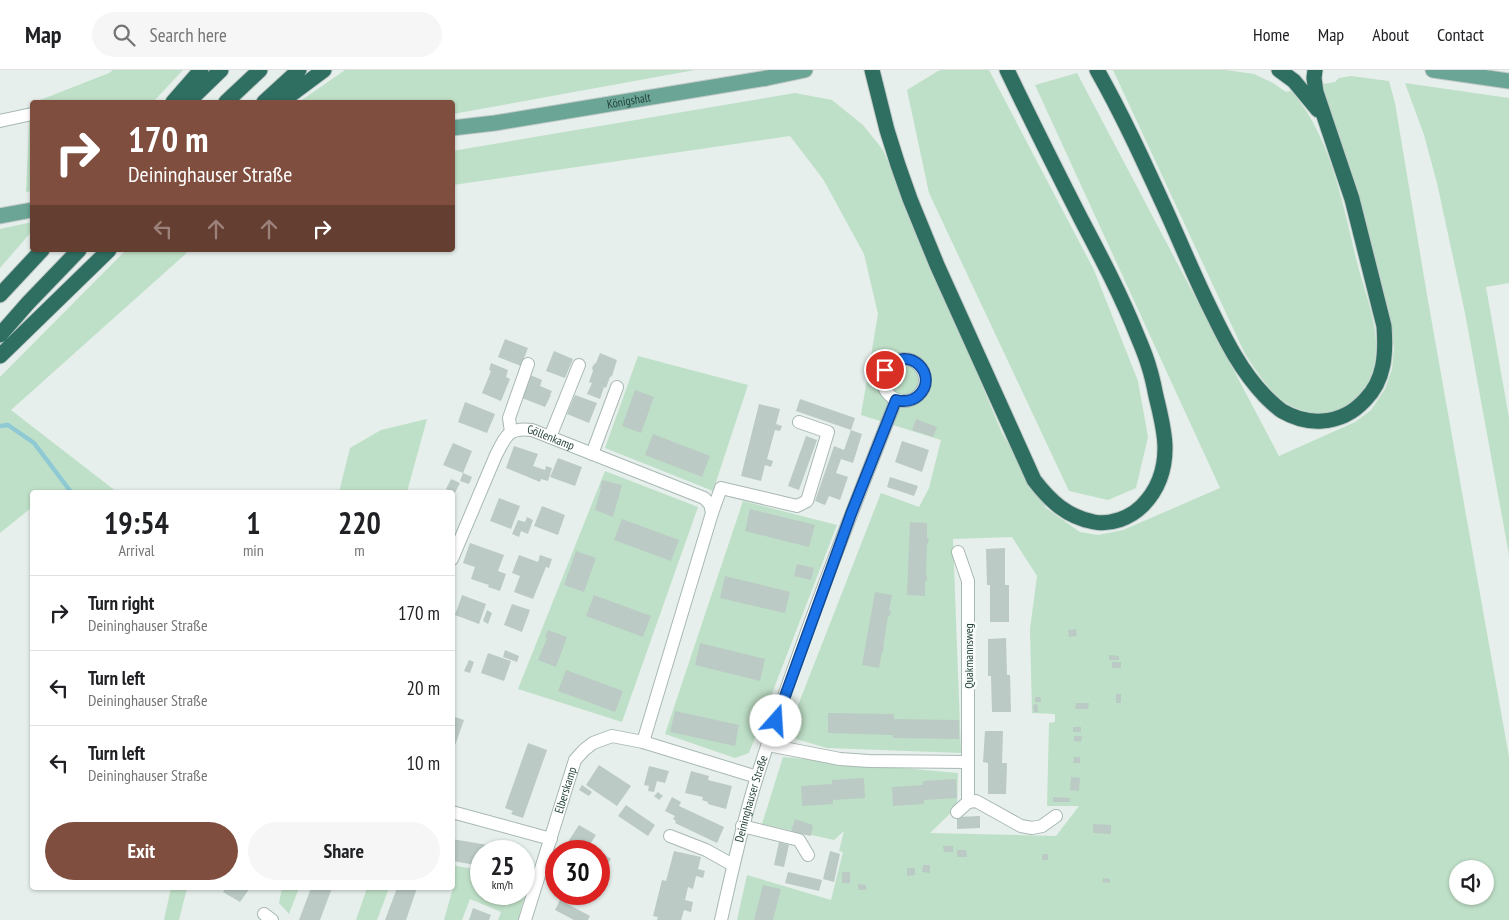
<!DOCTYPE html>
<meta charset="utf-8">
<style>
:root{--surface:#fff;--page:#f6f6f6;--text:#202124;--muted:#757577;--line:#e0e0e0;--accent:#7f4e3f}
body{margin:0;font-family:"PT Sans Narrow",sans-serif;background:var(--page);color:var(--text);height:100vh;display:flex;flex-direction:column;font-size:19px;white-space:nowrap}
*{box-sizing:border-box;margin:0}
p{font-size:16px;color:var(--muted)}
.icon{flex:none;width:28px;height:28px;fill:none;stroke:currentColor;stroke-width:2;stroke-linecap:round;stroke-linejoin:round}
.map{position:relative;flex:1;overflow:hidden}
.details{position:absolute;left:30px;top:420px;width:425px;height:400px;display:flex;flex-direction:column;background:var(--surface);border-radius:5px;box-shadow:0 1px 4px #0004}
.details>*{flex:none}
.hud{position:absolute;left:30px;top:30px;width:425px;height:152px;border-radius:5px;box-shadow:0 1px 4px #0004;background:#7f4e3f;color:#fff;overflow:hidden}
.tools{position:absolute;left:1449px;top:790px;display:grid;gap:10px}
.tools a{display:grid;place-items:center;width:45px;height:45px;border-radius:50%;background:var(--surface);box-shadow:0 1px 4px #0004;font-size:25px}
.speed{position:absolute;left:470px;top:770px;display:flex;gap:10px;font-size:25px;font-weight:700;text-align:center}
.speed>*{display:grid;place-content:center;width:65px;height:65px;border-radius:50%;background:var(--surface);box-shadow:0 1px 4px #0004;line-height:1}
.speed small{font-size:12px;font-weight:400}
.speed .limit{border:8px solid #d22;background:#fff;color:#111}
.pin{position:absolute;display:grid;place-items:center;width:42px;height:42px;color:#fff;margin:-21px;border:2px solid #fff;border-radius:50%;box-shadow:0 1px 5px #0007}
.me{position:absolute;width:55px;margin:-28px;rotate:19deg;stroke-linejoin:round;filter:drop-shadow(0 0 4px #0008)}
.turn{display:flex;align-items:center;gap:18px;height:105px;padding:0 15px;font-size:22px}
.turn .icon{width:65px;height:65px;stroke-width:2.5}
.turn b{display:block;font-size:35px;line-height:42px}
.lanes{display:flex;align-items:center;height:48px;padding:0 15px;background:#0003;justify-content:center;gap:25px;direction:ltr}
.lanes .off{opacity:.35}
.eta{display:flex;justify-content:space-evenly;align-items:center;height:85px;text-align:center}
.eta b{font-size:30px;font-weight:800;line-height:35px}
.cta{display:flex;gap:10px;margin-top:auto;padding:10px 15px}
.cta a{flex:1;height:58px;border-radius:30px;background:var(--accent);color:#fff;font-size:20px;font-weight:800;line-height:58px;text-align:center}
.cta a+a{background:var(--page);color:var(--text)}
ul{padding:0;list-style:none}
li{display:flex;align-items:center;gap:15px;height:75px;padding:0 15px;border-top:1px solid var(--line)}
li div{flex:1}
li b{display:block;font-size:19px}
li em{font-style:normal}
header{display:flex;align-items:center;gap:30px;box-sizing:border-box;height:70px;padding:0 25px;background:var(--surface);border-bottom:1px solid var(--line)}
header strong{font-size:24px}
nav{display:flex;gap:28px;margin-inline-start:auto;font-size:18px}
.search{width:350px;height:45px;background:var(--page);display:flex;align-items:center;gap:12px;box-sizing:border-box;padding:0 18px;border-radius:28px;color:var(--muted);font-size:19px}
.map>svg:first-child{display:block}
.green{fill:#bfe0c8;fill-rule:evenodd}
.lines{fill:none;stroke-linecap:round;stroke-linejoin:round}
.stream{stroke:#8ec9d4;stroke-width:4.5}
.building{fill:#bbcac4}
.minor-casing{stroke:#a8b8b2;stroke-width:14}
.major-casing{stroke:#c2cac8;stroke-width:17}
.highway-casing{stroke:#c2cac8;stroke-width:17}
.minor{stroke:#fff;stroke-width:12}
.major{stroke:#6aa596;stroke-width:15}
.highway{stroke:#2f6f62;stroke-width:15}
.route-casing{stroke:#114b97;stroke-width:12}
.route{stroke:#1a73e8;stroke-width:9}
.labels{text-anchor:middle;stroke-width:5;stroke-linejoin:round;paint-order:stroke}
.street-label{font-size:12px;fill:#24423a;stroke:#f7fbf9}
</style>
<header>
<strong>Map</strong>
<div class="search"><svg class="icon" aria-label="search" viewBox="0 0 24 24"><circle cx="10" cy="10" r="6"/><path d="M15 15l6 6"/></svg>Search here</div>
<nav><a>Home</a><a>Map</a><a>About</a><a>Contact</a></nav>
</header>
<div class="map">
<svg width="1509" height="850" viewBox="0 0 1509 850">
<rect width="100%" height="100%" fill="#e6efeb"/>
<path class="green" d="M 113,0 L 183,0 L 153,32 L 35,32 L 109,3 Z
M 345,0 L 695,0 L 453,44 L 452,32 L 299,32 Z
M 942,0 L 989,0 L 1094,200 L 1138,311 L 1148,367 L 1136,418 L 1108,430 L 1069,421 L 929,123 L 907,20 L 938,1 Z
M 1113,0 L 1226,0 L 1254,4 L 1273,13 L 1286,22 L 1291,21 C 1332,66 1344,141 1359,200 C 1366,224 1378,257 1376,281 C 1374,326 1337,358 1293,337 C 1272,327 1258,303 1245,284 Z
M 1077,3 L 1279,386 L 1355,352 L 1371,340 L 1385,319 L 1392,299 L 1394,279 L 1388,243 L 1346,85 L 1324,30 L 1323,14 L 1335,12 L 1339,8 L 1351,6 L 1389,11 L 1395,33 L 1427,225 L 1509,687 L 1509,850 L 737,850 L 747,805 L 831,830 L 843,782 L 839,781 L 844,761 L 834,770 L 762,754 L 783,687 L 958,703 L 957,737 L 930,763 L 1056,766 L 1079,736 L 1047,736 L 1049,653 L 1055,652 L 1055,644 L 1032,643 L 1030,559 L 1037,506 L 1012,467 L 953,469 L 961,683 L 827,678 L 786,666 L 881,423 L 919,437 L 929,418 L 941,370 L 861,345 L 878,244 L 864,184 L 823,109 L 790,66 L 453,115 L 452,81 L 795,23 L 832,30 L 863,55 L 883,80 L 1002,363 L 1046,438 L 1080,462 L 1098,465 L 1123,460 L 1220,418 L 1035,15 ZM 1458,799 L 1485,799 L 1485,826 L 1458,826 Z
M 1405,13 L 1509,28 L 1509,213 L 1486,217 L 1509,348 L 1509,485 L 1465,243 L 1437,113 L 1424,65 Z
M 32,33 L 32,121 L 26,122 L 30,34 Z
M 32,152 L 32,161 L 0,198 L 0,159 Z
M 126,180 L 190,180 L 11,340 L 117,422 L 32,422 L 32,438 L 31,438 L 0,463 L 0,307 Z
M 638,286 L 748,315 L 713,421 L 605,378 Z
M 427,349 L 407,422 L 339,422 L 350,378 L 381,360 Z
M 605,401 L 698,437 L 622,652 L 518,619 Z
M 743,431 L 837,455 L 749,683 L 735,688 L 665,664 Z
M 453,793 L 456,796 L 481,800 L 481,824 L 524,824 L 524,808 L 529,809 L 518,850 L 498,850 L 501,842 L 470,829 L 462,850 L 444,850 L 453,818 Z
M 171,818 L 187,818 L 179,850 L 164,850 Z
M 282,818 L 299,818 L 289,844 L 279,833 Z
M 367,818 L 389,818 L 377,850 L 356,850 Z"/>
<g class="lines">
<path class="stream" d="M 0,356 L 8,355 L 34,373 L 71,422"/>
</g>
<path class="building" d="M 505,269 L 528,278 L 521,296 L 498,287 Z
M 554,281 L 573,289 L 565,308 L 546,301 Z
M 600,283 L 617,290 L 612,306 L 610,307 L 606,318 L 604,317 L 600,329 L 587,324 L 592,313 L 589,312 L 593,301 L 592,298 L 594,294 L 596,293 Z
M 491,293 L 508,300 L 506,307 L 510,309 L 501,331 L 482,323 L 491,301 L 489,300 Z
M 528,304 L 542,310 L 540,316 L 552,321 L 550,325 L 551,325 L 545,337 L 522,328 L 529,311 L 525,310 Z
M 635,320 L 654,327 L 641,363 L 622,356 Z
M 575,325 L 597,333 L 589,353 L 567,344 Z
M 800,329 L 855,348 L 851,360 L 796,341 Z
M 465,332 L 495,344 L 487,363 L 458,352 Z
M 759,334 L 780,339 L 776,354 L 782,356 L 780,361 L 775,360 L 767,389 L 773,391 L 771,397 L 765,395 L 761,411 L 741,406 Z
M 916,349 L 937,357 L 933,367 L 912,360 Z
M 851,360 L 862,364 L 853,393 L 841,389 L 836,403 L 848,407 L 840,430 L 829,426 L 825,435 L 815,431 L 834,376 L 844,380 Z
M 653,364 L 710,386 L 702,407 L 645,385 Z
M 806,366 L 817,370 L 799,420 L 788,416 Z
M 902,371 L 929,380 L 922,402 L 895,392 Z
M 453,373 L 472,381 L 463,403 L 443,395 Z
M 514,376 L 538,384 L 533,396 L 545,400 L 546,396 L 552,398 L 548,411 L 541,409 L 540,412 L 506,398 Z
M 558,388 L 582,397 L 575,416 L 550,407 Z
M 463,403 L 472,407 L 469,414 L 460,411 Z
M 890,407 L 918,416 L 914,426 L 887,417 Z
M 451,409 L 460,413 L 455,423 L 446,419 Z
M 602,410 L 622,415 L 613,447 L 595,440 L 601,418 L 600,418 Z
M 499,428 L 520,436 L 511,459 L 490,451 Z
M 542,436 L 565,445 L 558,465 L 534,456 Z
M 750,439 L 815,455 L 809,477 L 745,461 Z
M 527,447 L 533,450 L 528,464 L 521,461 L 519,467 L 512,464 L 518,450 L 525,452 Z
M 622,449 L 679,470 L 671,491 L 614,470 Z
M 910,452 L 927,453 L 927,468 L 929,469 L 928,474 L 927,474 L 926,505 L 927,505 L 927,511 L 925,511 L 925,526 L 907,525 Z
M 470,473 L 504,485 L 498,501 L 506,504 L 500,521 L 488,517 L 489,515 L 471,509 L 475,497 L 463,493 Z
M 1005,478 L 1005,515 L 1009,515 L 1009,552 L 990,552 L 990,515 L 987,515 L 986,479 Z
M 576,481 L 596,488 L 584,522 L 564,515 Z
M 519,485 L 538,492 L 540,485 L 552,489 L 549,498 L 546,497 L 533,529 L 514,522 L 520,506 L 512,503 Z
M 797,494 L 814,498 L 811,510 L 794,506 Z
M 725,506 L 790,522 L 785,543 L 720,528 Z
M 875,522 L 892,525 L 889,540 L 891,540 L 890,546 L 888,546 L 883,577 L 884,577 L 883,580 L 883,583 L 882,582 L 879,598 L 862,595 Z
M 462,525 L 486,534 L 479,554 L 455,545 Z
M 594,525 L 651,546 L 643,567 L 586,546 Z
M 512,534 L 530,540 L 522,562 L 504,555 Z
M 487,540 L 492,543 L 488,554 L 483,551 Z
M 1076,559 L 1077,566 L 1069,567 L 1068,560 Z
M 548,560 L 567,567 L 556,597 L 538,590 L 547,568 L 545,567 Z
M 1006,568 L 1007,605 L 1010,605 L 1011,642 L 992,642 L 991,606 L 988,606 L 988,569 Z
M 700,573 L 765,589 L 760,611 L 695,595 Z
M 505,580 L 519,586 L 517,592 L 503,587 Z
M 488,583 L 511,591 L 504,611 L 481,603 Z
M 1109,585 L 1119,586 L 1119,590 L 1109,590 Z
M 469,590 L 474,592 L 470,603 L 464,601 Z
M 1112,592 L 1121,592 L 1121,598 L 1112,598 Z
M 566,600 L 623,621 L 615,642 L 558,621 Z
M 1116,624 L 1121,624 L 1121,633 L 1116,633 Z
M 1035,627 L 1041,627 L 1041,632 L 1035,632 Z
M 1076,633 L 1089,633 L 1088,639 L 1075,639 Z
M 1037,634 L 1038,642 L 1034,642 L 1033,635 Z
M 675,641 L 739,655 L 735,676 L 670,662 Z
M 828,643 L 894,644 L 894,649 L 959,650 L 959,669 L 893,668 L 893,665 L 828,663 Z
M 452,646 L 464,650 L 453,681 L 452,681 Z
M 1073,657 L 1081,657 L 1081,662 L 1073,662 Z
M 985,661 L 1003,661 L 1002,693 L 1007,693 L 1006,724 L 988,724 L 988,693 L 983,692 Z
M 1074,666 L 1082,666 L 1081,672 L 1074,671 Z
M 528,673 L 547,680 L 523,748 L 511,744 L 513,741 L 505,738 Z
M 1074,687 L 1080,687 L 1080,693 L 1073,693 Z
M 599,695 L 631,716 L 617,736 L 586,715 Z
M 649,696 L 669,701 L 665,713 L 657,711 L 654,722 L 648,721 L 649,716 L 644,715 Z
M 691,701 L 709,706 L 708,710 L 732,716 L 726,739 L 708,734 L 708,732 L 702,730 L 703,727 L 685,723 Z
M 1071,707 L 1080,708 L 1079,721 L 1070,720 Z
M 864,708 L 865,728 L 833,730 L 833,734 L 802,736 L 801,716 L 832,714 L 832,710 Z
M 956,709 L 957,728 L 924,730 L 924,734 L 893,736 L 892,717 L 923,715 L 923,711 Z
M 582,715 L 592,722 L 589,726 L 579,720 Z
M 658,722 L 663,726 L 659,730 L 654,726 Z
M 672,727 L 681,732 L 679,736 L 724,757 L 717,773 L 675,753 L 676,751 L 673,749 L 675,746 L 665,741 Z
M 1053,727 L 1070,728 L 1070,732 L 1053,732 Z
M 626,735 L 655,755 L 648,766 L 618,746 Z
M 980,746 L 980,758 L 957,759 L 957,747 Z
M 795,749 L 813,755 L 811,766 L 791,762 Z
M 1093,754 L 1111,755 L 1111,764 L 1093,763 Z
M 579,755 L 596,765 L 587,779 L 590,781 L 562,781 Z
M 452,769 L 517,780 L 517,781 L 481,781 L 481,796 L 453,791 L 454,782 L 452,782 Z
M 779,772 L 789,775 L 784,797 L 774,795 Z
M 943,776 L 953,776 L 953,782 L 944,782 Z
M 957,780 L 966,780 L 967,787 L 957,787 Z
M 599,781 L 611,789 L 599,808 Z
M 674,781 L 701,787 L 698,799 L 705,801 L 703,808 L 696,806 L 693,819 L 688,817 L 685,830 L 693,832 L 691,842 L 684,840 L 681,850 L 657,850 L 658,847 L 653,846 L 662,810 L 666,811 Z
M 830,781 L 840,784 L 834,812 L 823,809 Z
M 1042,784 L 1048,784 L 1048,790 L 1042,790 Z
M 923,795 L 930,795 L 930,803 L 922,802 Z
M 907,798 L 915,798 L 915,805 L 907,806 Z
M 788,802 L 822,810 L 819,821 L 785,813 Z
M 842,802 L 850,802 L 850,813 L 842,813 Z
M 1103,808 L 1110,809 L 1110,813 L 1102,812 Z
M 858,814 L 866,815 L 866,820 L 858,820 Z
M 763,815 L 781,819 L 773,850 L 754,850 Z
M 226,818 L 250,818 L 240,832 L 223,822 Z
M 311,818 L 332,818 L 320,850 L 299,850 Z
M 397,818 L 417,818 L 406,850 L 385,850 Z
M 560,830 L 590,846 L 588,850 L 574,850 L 555,840 Z
M 473,838 L 491,845 L 489,850 L 469,850 Z"/>
<g class="lines">
<g class="minor-casing">
<g id="minor">
<path d="M 0,51 L 32,44"/>
<circle cx="904" cy="310" r="21"/>
<path d="M 511,362 L 509,348 L 528,294"/>
<path d="M 550,367 L 579,295"/>
<path d="M 592,384 L 617,317"/>
<path d="M 712,443 L 721,418 L 797,436 L 807,431 L 828,362 L 799,352"/>
<path id="s1" d="M 452,489 L 496,385 C 506,366 508,357 532,360 L 704,428 L 710,434 L 712,443 L 643,672"/>
<path d="M 768,675 L 840,689 L 869,691 L 968,692"/>
<path d="M 968,732 L 976,731 L 1021,756 L 1032,758 L 1042,756 L 1056,746"/>
<path d="M 452,742 L 551,769"/>
<path d="M 957,742 L 968,732 L 968,511 L 958,482"/>
<path d="M 742,756 L 799,770 L 808,785"/>
<path d="M 670,766 L 706,780 L 733,795"/>
<path d="M 264,844 L 272,850"/>
<path id="s2" d="M 525,850 L 575,690 L 584,680 L 593,673 L 612,666 L 643,672 L 757,707"/>
<path id="s3" d="M 721,850 C 732,802 742,754 757,707 C 798,579 847,454 896,330"/>
</g>
</g>
<g class="major-casing">
<g id="major">
<path d="M 1433,0 L 1509,11"/>
<path id="s4" d="M 452,58 L 495,53 L 767,8 L 805,0"/>
<path d="M 0,146 L 32,140"/>
</g>
</g>
<g class="highway-casing">
<path id="highway" d="M 872,0 L 887,60 L 898,95 L 910,129 L 937,195 L 1034,410 C 1050,431 1067,447 1094,452 C 1111,455 1130,448 1142,436 C 1158,420 1165,401 1165,378 C 1165,361 1160,343 1156,326 C 1154,316 1152,306 1149,297 C 1146,286 1141,275 1137,265 C 1121,225 1101,187 1081,149 C 1056,100 1031,50 1007,0
M 1097,0 C 1122,44 1143,90 1164,136 C 1180,171 1194,206 1211,240 C 1226,271 1241,301 1265,326 C 1270,331 1276,337 1282,341 C 1294,348 1308,352 1322,351 C 1339,350 1353,343 1365,330 C 1385,310 1386,283 1384,256 L 1352,129 L 1316,22 L 1314,8 L 1315,0
M 1279,0 L 1294,11 L 1318,40
M 173,32 L 201,0
M 188,32 L 221,0
M 226,32 L 260,0
M 264,32 L 299,0
M 281,32 L 324,0
M 0,225 L 42,180
M 0,265 L 28,233 L 79,180
M 0,286 L 109,180"/>
</g>
<use href="#minor" class="minor"/>
<use href="#major" class="major"/>
<use href="#highway" class="highway"/>
</g>
<g class="lines">
<g class="route-casing">
<path id="route" d="M 776,651 L 851,444 L 896,330 C 904,332 911,332 918,326 C 941,306 908,271 885,300"/>
</g>
<use href="#route" class="route"/>
</g>
<g class="labels">
<g class="street-label">
<text dy="4" stroke="none"><textPath href="#s4" startOffset="179">Königshalt</textPath></text>
<text dy="4" stroke="none"><textPath href="#s1" startOffset="182">Göllenkamp</textPath></text>
<text transform="translate(969 586) rotate(-90)" y="4">Quakmannsweg</text>
<text dy="4" stroke="none"><textPath href="#s2" startOffset="136">Elberskamp</textPath></text>
<text dy="4" stroke="none"><textPath href="#s3" startOffset="125">Deininghauser Straße</textPath></text>
</g>
</g>
</svg>
<div class="tools">
<a><svg class="icon" aria-label="sound" viewBox="0 0 24 24"><path d="M4 9h4l5-4v14l-5-4H4zM17 9q2 3 0 6"/></svg></a>
</div>
<div class="speed"><div>25<small>km/h</small></div><div class="limit">30</div></div>
<div class="pin" style="left:885px;top:300px;background:#d93025"><svg class="icon" aria-label="arrive" viewBox="0 0 24 24"><path d="M6 21V4h12l-3 4 3 4H6"/></svg></div>
<svg class="me" style="left:776px;top:651px" viewBox="-20 -20 40 40"><circle r="19" fill="#fff"/><path d="M0-13L10 11 0 6-10 11z" fill="#1a73e8"/></svg>
<div class="hud">
<div class="turn"><svg class="icon" aria-label="right" viewBox="0 0 24 24"><path d="M7 20v-9h11M14 6l5 5-5 5"/></svg><div><b>170 m</b>Deininghauser Straße</div></div>
<div class="lanes"><svg class="icon off" aria-label="left" viewBox="0 0 24 24"><path d="M17 20v-9H6M10 6l-5 5 5 5"/></svg><svg class="icon off" aria-label="ahead" viewBox="0 0 24 24"><path d="M12 20V5M6 11l6-6 6 6"/></svg><svg class="icon off" aria-label="ahead" viewBox="0 0 24 24"><path d="M12 20V5M6 11l6-6 6 6"/></svg><svg class="icon" aria-label="right" viewBox="0 0 24 24"><path d="M7 20v-9h11M14 6l5 5-5 5"/></svg></div>
</div>
<section class="details">
<div class="eta">
<div><b>19:54</b><p>Arrival</p></div>
<div><b>1</b><p>min</p></div>
<div><b>220</b><p>m</p></div>
</div>
<ul>
<li><svg class="icon" aria-label="right" viewBox="0 0 24 24"><path d="M7 20v-9h11M14 6l5 5-5 5"/></svg><div><b>Turn right</b><p>Deininghauser Straße</p></div><em>170 m</em></li>
<li><svg class="icon" aria-label="left" viewBox="0 0 24 24"><path d="M17 20v-9H6M10 6l-5 5 5 5"/></svg><div><b>Turn left</b><p>Deininghauser Straße</p></div><em>20 m</em></li>
<li><svg class="icon" aria-label="left" viewBox="0 0 24 24"><path d="M17 20v-9H6M10 6l-5 5 5 5"/></svg><div><b>Turn left</b><p>Deininghauser Straße</p></div><em>10 m</em></li>
</ul>
<div class="cta"><a>Exit</a><a>Share</a></div>
</section>
</div>
